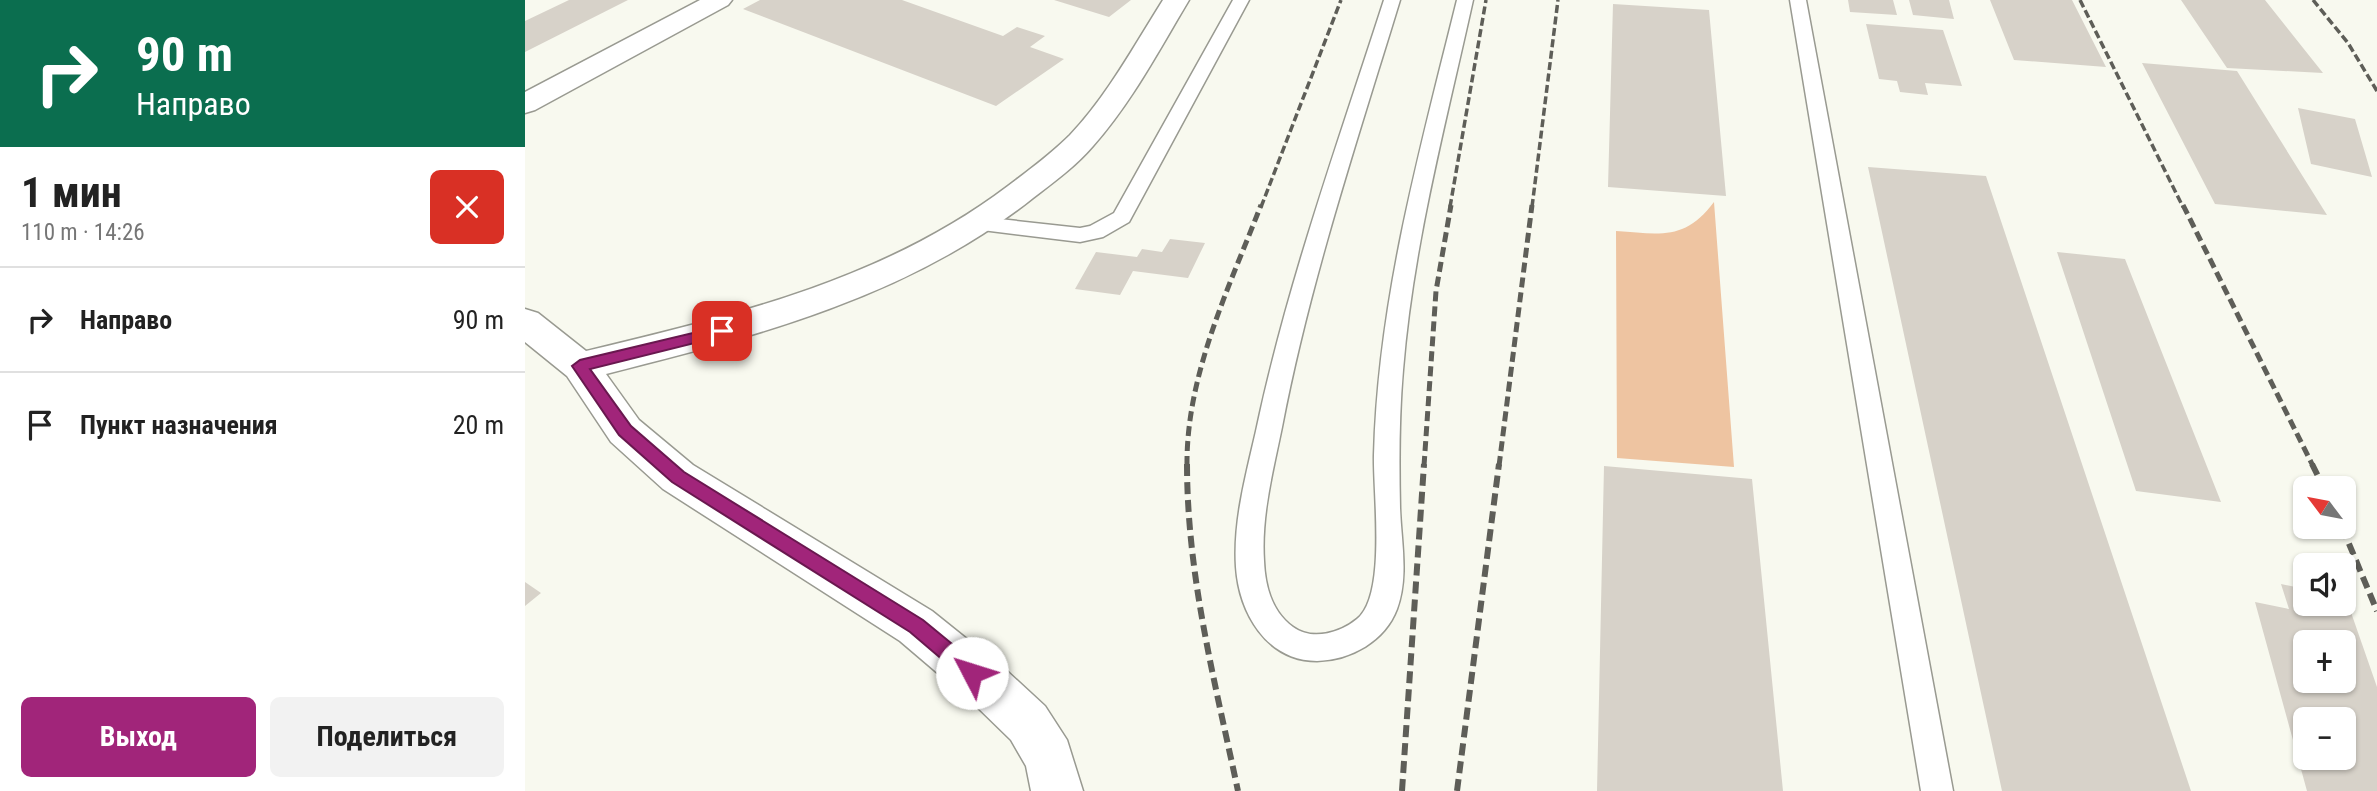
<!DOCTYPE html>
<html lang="ru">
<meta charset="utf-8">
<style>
:root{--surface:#fff;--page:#f2f2f2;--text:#222;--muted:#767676;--line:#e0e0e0;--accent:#a1257a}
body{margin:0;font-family:"Roboto Condensed",sans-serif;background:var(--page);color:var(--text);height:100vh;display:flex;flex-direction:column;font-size:26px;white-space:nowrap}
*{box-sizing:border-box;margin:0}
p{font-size:23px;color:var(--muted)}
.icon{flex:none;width:38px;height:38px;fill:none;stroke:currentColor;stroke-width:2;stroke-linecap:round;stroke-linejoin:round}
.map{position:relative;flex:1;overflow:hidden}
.drawer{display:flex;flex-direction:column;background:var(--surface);width:525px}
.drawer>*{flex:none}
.hud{background:#0b6e4f;color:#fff;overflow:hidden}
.needle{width:46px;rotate:302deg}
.controls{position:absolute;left:1768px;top:476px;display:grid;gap:14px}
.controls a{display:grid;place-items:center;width:63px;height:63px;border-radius:10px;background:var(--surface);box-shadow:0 2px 5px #0004;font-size:35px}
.pin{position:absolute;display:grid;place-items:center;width:60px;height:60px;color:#fff;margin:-30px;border-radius:14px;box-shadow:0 4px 10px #0006}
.me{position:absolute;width:77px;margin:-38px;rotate:310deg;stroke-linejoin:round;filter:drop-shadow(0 0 5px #0008)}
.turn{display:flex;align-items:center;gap:24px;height:147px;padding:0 21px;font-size:32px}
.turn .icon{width:91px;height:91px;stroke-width:2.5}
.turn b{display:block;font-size:49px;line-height:60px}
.round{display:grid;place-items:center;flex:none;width:74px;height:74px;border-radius:10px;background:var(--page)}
.overview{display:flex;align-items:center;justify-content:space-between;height:119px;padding:0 21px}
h1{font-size:42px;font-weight:700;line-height:52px}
.primary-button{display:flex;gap:14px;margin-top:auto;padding:14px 21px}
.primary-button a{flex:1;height:80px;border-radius:10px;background:var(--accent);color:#fff;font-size:28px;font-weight:700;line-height:80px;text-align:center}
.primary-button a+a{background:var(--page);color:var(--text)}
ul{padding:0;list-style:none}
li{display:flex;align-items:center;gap:21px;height:105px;padding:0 21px;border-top:2px solid var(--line)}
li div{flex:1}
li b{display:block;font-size:26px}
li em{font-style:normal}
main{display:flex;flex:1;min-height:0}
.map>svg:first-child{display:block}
.green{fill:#eec4a1}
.building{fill:#d7d2c9;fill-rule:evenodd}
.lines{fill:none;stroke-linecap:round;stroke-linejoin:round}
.service-casing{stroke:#999a91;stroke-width:3}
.minor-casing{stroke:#999a91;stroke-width:3}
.service{fill:#fff;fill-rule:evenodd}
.minor{fill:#fff;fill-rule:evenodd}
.rail-far2{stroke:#5e5e58;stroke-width:3.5;stroke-dasharray:8 3.5;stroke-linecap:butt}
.rail-far1{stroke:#5e5e58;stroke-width:5;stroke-dasharray:10 5;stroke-linecap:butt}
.rail{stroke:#5e5e58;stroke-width:6;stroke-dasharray:12 6;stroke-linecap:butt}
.route{fill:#a1257a;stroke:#69184f;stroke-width:2}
</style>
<main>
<section class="drawer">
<div class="hud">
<div class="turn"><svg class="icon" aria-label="right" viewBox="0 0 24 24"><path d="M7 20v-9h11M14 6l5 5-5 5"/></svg><div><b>90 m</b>Направо</div></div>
</div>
<div class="overview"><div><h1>1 мин</h1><p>110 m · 14:26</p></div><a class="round" style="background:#d93025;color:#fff"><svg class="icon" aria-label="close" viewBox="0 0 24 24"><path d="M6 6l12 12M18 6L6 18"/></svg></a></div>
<ul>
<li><svg class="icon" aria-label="right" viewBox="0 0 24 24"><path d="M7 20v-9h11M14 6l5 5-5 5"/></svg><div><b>Направо</b></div><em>90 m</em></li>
<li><svg class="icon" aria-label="arrive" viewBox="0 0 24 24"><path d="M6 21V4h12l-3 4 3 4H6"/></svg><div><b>Пункт назначения</b></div><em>20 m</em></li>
</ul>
<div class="primary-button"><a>Выход</a><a>Поделиться</a></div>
</section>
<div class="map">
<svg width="1852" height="791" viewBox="0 0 1852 791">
<rect width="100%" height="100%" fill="#f8f9ef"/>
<path class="green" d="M 1189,202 L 1209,467 L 1092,458 L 1091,231 C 1135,234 1160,241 1189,202 Z"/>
<path class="building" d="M 44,0 L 103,0 L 0,52 L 0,21 Z
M 235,0 L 377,0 L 478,36 L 492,27 L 520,36 L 505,47 L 539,59 L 471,106 L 218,9 Z
M 529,0 L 606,0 L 584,17 Z
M 1323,0 L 1368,0 L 1372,15 L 1325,12 Z
M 1384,0 L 1424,0 L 1429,19 L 1388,15 Z
M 1465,0 L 1547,0 L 1581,67 L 1489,60 Z
M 1656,0 L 1740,0 L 1798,73 L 1702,68 Z
M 1088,4 L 1184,10 L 1201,196 L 1083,187 Z
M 1341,24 L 1418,30 L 1437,86 L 1400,83 L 1403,95 L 1375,92 L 1372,81 L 1354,79 Z
M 1617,63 L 1712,71 L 1802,215 L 1690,204 Z
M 1773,108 L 1830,119 L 1847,177 L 1786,164 Z
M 1343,167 L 1461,176 L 1666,791 L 1477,791 Z
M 645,239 L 680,243 L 663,278 L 608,271 L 595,295 L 550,289 L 571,252 L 612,257 L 617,249 L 637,252 Z
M 1532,252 L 1600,259 L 1696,502 L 1611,491 Z
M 1079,466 L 1227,479 L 1258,791 L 1072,791 Z
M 0,582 L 16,593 L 0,606 Z
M 1756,584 L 1780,589 L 1780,604 L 1818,604 L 1818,597 L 1821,598 L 1852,687 L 1852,791 L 1782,791 L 1730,602 L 1764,609 ZM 1780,642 L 1818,642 L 1818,681 L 1780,681 ZM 1780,719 L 1818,719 L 1818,758 L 1780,758 Z"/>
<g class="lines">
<g class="service-casing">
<path id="service" d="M 708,0 L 724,0 L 604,222 L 578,237 L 555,242 L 449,229 L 446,224 L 449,219 L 456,217 L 555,228 L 565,226 L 589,213 Z
M 859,0 L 875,0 C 832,141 785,281 757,427 C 748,471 736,516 739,561 C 740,586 747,612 768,627 C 787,641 815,633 832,619 C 862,595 848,494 849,455 C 853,299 895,150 932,0 L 948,0 C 921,122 888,245 878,370 C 874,416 874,462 875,508 C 876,541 884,576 872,609 C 860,641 826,660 792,661 C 741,661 714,612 711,567 C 708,521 721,475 731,431 C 762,284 813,143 859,0 Z
M 1265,0 L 1281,0 L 1428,791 L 1396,791 Z"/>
</g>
<g class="minor-casing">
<path id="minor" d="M 175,0 L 207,0 L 203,5 L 10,110 L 0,113 L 0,92 Z
M 638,0 L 664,0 C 634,50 607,102 568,146 C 551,166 529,182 508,198 C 384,297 232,336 81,374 L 114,420 L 168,465 L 407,611 L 483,672 L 520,706 L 542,740 L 558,791 L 506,791 L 501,766 L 486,740 L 449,704 L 375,641 L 138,489 L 86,442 L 42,376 L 0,342 L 0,309 L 13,313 L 61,351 C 210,315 359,280 483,186 C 504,170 526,154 545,135 C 582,96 609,46 638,0 Z"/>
</g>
<use href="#service" class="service"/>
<use href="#minor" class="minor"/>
<path class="rail-far2" d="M 1555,0 L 1658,207
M 1788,0 L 1823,43 L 1852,91
M 736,207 L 816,0
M 925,207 L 961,0
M 1007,207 L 1033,0"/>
<path class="rail-far1" d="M 1658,205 L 1788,466
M 662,466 C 661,375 704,288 736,205
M 899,466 L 911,291 L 926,205
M 974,466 L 1007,205"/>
<path class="rail" d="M 662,464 C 662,576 690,682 713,791
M 1787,464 L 1799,488
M 1817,527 L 1852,611
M 877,791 L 899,464
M 932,791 L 974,464"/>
</g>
<path class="route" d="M 197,326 L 204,331 L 202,335 L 65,369 L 106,426 L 159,472 L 398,620 L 454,666 L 457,673 L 454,679 L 447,682 L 440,679 L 385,632 L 147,482 L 94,435 L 47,366 L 55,360 Z"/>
</svg>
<div class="controls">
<a><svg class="needle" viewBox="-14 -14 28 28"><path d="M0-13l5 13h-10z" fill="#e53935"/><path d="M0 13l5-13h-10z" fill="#767676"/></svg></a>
<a><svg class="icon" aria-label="sound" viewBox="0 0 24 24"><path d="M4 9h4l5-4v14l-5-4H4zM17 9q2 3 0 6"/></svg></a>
<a>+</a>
<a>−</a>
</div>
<div class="pin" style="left:197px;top:331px;background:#d93025"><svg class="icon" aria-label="arrive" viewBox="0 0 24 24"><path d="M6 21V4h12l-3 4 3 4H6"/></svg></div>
<svg class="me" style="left:447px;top:673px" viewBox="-20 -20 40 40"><circle r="19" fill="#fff"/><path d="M0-13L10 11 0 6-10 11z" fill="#a1257a"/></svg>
</div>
</main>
